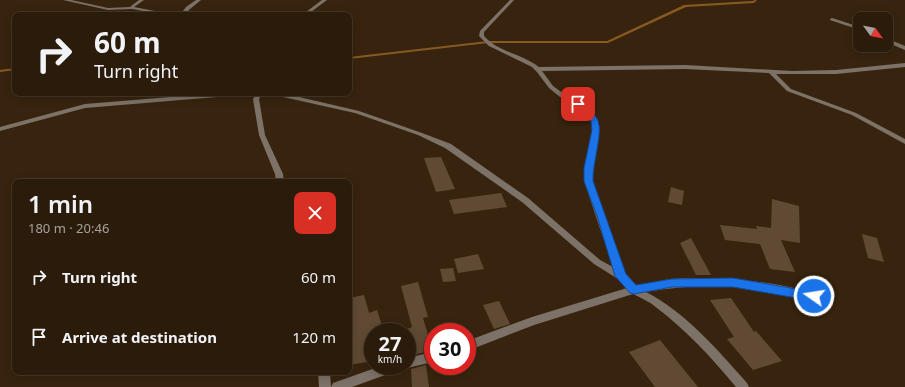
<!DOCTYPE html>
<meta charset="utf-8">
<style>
:root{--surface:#2a1b0a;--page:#362818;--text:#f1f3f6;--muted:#a5a19c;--line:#46392b}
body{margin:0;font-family:"Noto Sans",sans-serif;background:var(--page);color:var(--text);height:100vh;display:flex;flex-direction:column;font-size:15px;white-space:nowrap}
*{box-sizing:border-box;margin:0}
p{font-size:13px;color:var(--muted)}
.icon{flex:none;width:22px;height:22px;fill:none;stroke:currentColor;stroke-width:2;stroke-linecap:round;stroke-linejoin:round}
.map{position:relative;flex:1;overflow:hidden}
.details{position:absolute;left:12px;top:179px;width:340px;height:196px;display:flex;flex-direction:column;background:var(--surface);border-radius:8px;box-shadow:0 2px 10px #0003,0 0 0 1px var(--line)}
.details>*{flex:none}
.guide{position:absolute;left:12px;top:12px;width:340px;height:84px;border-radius:8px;box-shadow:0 2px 10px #0003,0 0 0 1px var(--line);background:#2a1b0a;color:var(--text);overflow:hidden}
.needle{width:26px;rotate:123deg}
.tools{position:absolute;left:853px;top:12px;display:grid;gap:8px}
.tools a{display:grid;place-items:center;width:40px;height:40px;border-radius:8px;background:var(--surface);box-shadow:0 2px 10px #0003,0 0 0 1px var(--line);font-size:20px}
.speed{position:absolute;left:364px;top:323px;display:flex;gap:8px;font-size:20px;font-weight:700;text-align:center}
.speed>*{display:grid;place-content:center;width:52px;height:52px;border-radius:50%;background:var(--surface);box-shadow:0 2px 10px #0003,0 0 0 1px var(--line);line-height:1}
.speed small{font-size:10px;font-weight:400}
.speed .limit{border:6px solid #d22;background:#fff;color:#111}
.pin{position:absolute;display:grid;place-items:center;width:34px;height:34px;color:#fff;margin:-17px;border-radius:8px;box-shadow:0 2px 6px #0006}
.me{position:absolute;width:44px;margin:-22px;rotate:283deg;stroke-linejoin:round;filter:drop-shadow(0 0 3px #0008)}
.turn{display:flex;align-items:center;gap:14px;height:84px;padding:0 16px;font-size:18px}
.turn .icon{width:52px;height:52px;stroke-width:2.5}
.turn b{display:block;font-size:28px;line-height:34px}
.round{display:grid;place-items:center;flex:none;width:42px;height:42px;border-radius:8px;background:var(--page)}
.head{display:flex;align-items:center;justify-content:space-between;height:68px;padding:0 16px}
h1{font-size:24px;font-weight:600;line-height:30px}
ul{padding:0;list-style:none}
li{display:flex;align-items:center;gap:12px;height:60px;padding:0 16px}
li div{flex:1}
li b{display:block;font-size:15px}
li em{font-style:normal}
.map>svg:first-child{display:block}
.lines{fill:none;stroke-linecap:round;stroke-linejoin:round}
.stream{fill:#895922;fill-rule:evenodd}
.building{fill:#604a33}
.street{fill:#7d7267;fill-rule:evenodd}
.route{fill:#1a73e8;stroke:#114b97}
</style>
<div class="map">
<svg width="905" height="387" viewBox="0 0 905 387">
<rect width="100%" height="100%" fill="#38240e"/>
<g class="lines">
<path class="stream" d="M 755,0 L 757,0 L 754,3 L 686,7 L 608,43 L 488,43 L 349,59 L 349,57 L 488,41 L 607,41 L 684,5 L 753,1 Z
M 15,68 L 15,70 L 0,72 L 0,70 Z"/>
</g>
<path class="building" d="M 441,157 L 455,189 L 436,192 L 424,158 Z
M 671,187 L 684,191 L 682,205 L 668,202 Z
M 501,193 L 507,207 L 454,214 L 449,200 Z
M 772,199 L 799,206 L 800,243 L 781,240 L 795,272 L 770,269 L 760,244 L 725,240 L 720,225 L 757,229 L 756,226 L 771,228 Z
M 862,234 L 877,238 L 884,262 L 868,258 Z
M 691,238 L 711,275 L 696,275 L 680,243 Z
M 478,254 L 484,269 L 458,273 L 454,259 Z
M 453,268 L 456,281 L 443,282 L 440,269 Z
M 418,282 L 428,317 L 423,318 L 431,345 L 424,347 L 425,352 L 410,356 L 409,351 L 407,351 L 407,329 L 412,327 L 401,286 Z
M 364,295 L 369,313 L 377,310 L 384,332 L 373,332 L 373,361 L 349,365 L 349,298 Z
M 731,298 L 754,332 L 756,331 L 782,361 L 753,370 L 727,339 L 734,337 L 710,300 Z
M 499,301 L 510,324 L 494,329 L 483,305 Z
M 660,340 L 698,387 L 655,387 L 629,352 Z
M 426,365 L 429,387 L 412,387 L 411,369 Z"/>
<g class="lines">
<path class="street" d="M 63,0 L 71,0 L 108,8 L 130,7 L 139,0 L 144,0 L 134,7 L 176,15 L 166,15 L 132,9 L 108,10 Z
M 196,0 L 201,0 L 190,9 L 184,15 L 180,15 L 186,7 Z
M 322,0 L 327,0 L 307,15 L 302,15 Z
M 510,0 L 514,0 L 484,32 L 484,36 C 498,52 522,54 539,67 L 685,65 L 792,71 L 836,70 L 905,63 L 905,67 L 836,74 L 776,74 L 791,89 L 856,113 L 905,139 L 905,144 L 852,115 L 787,91 L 769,73 L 685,69 L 542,71 L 553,86 L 564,94 L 588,108 L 597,120 L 599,132 L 592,181 L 625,274 L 636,286 C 648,284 660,280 672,279 C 721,275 782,282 829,297 L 830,300 L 829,303 L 825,304 C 767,286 705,281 646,292 C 686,313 717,349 747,383 L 749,387 L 736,387 C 712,358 687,331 657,308 C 650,302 641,298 633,294 L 534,325 L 467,351 L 467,341 L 532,317 L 627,288 L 618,279 L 594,264 L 522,202 L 445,148 L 418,135 L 355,113 L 274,95 L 271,93 L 282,93 L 359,111 L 422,133 L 451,144 L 528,198 L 600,260 L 613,267 L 584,181 L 592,132 L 591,120 L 584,111 L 560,97 L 549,88 L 537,72 L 532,67 L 489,46 L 479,36 L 480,31 Z
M 832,18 L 860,27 L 860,30 L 830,20 L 830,19 Z
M 886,38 L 905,46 L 905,50 L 886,42 Z
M 219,93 L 244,93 L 241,95 L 85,108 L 0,131 L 0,127 L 85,104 Z
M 257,93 L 263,93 L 259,99 L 265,135 L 283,174 L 284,182 L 276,182 L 275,174 L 259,135 L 253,99 Z
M 433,352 L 433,362 L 407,368 L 403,367 L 407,366 L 407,358 Z
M 381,366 L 401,366 L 399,370 L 352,387 L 331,387 L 333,383 Z
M 318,372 L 330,372 L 331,387 L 319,387 Z"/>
</g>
<path class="route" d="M 575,103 L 581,103 C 586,108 596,114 598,121 C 603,134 592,164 593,181 L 626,274 L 636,285 L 672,279 L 733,278 L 814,292 L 818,293 L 819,296 L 818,300 L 814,301 L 733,287 L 672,287 L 634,294 L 630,293 L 615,276 L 597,216 L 584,181 L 584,168 L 592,130 L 591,121 L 575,106 Z"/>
</svg>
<div class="tools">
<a><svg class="needle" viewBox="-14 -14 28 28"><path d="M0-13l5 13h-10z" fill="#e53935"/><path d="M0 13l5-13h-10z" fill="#a5a19c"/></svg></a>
</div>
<div class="speed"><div>27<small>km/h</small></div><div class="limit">30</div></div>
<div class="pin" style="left:578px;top:104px;background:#d93025"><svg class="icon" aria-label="arrive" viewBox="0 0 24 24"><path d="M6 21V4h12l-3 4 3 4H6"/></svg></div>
<svg class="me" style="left:814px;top:296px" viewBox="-20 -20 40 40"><circle r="17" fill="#1a73e8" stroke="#fff" stroke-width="3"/><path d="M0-11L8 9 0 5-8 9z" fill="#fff"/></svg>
<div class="guide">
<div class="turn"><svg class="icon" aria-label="right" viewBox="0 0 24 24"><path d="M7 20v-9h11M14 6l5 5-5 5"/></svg><div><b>60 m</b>Turn right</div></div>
</div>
<section class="details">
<div class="head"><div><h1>1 min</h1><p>180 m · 20:46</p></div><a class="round" style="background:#d93025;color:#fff"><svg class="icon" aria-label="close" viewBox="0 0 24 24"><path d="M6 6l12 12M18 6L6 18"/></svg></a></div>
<ul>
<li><svg class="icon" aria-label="right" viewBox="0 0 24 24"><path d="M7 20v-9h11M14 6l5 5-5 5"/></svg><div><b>Turn right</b></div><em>60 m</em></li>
<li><svg class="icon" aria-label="arrive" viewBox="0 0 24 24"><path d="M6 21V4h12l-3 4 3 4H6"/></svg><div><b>Arrive at destination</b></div><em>120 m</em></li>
</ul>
</section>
</div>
